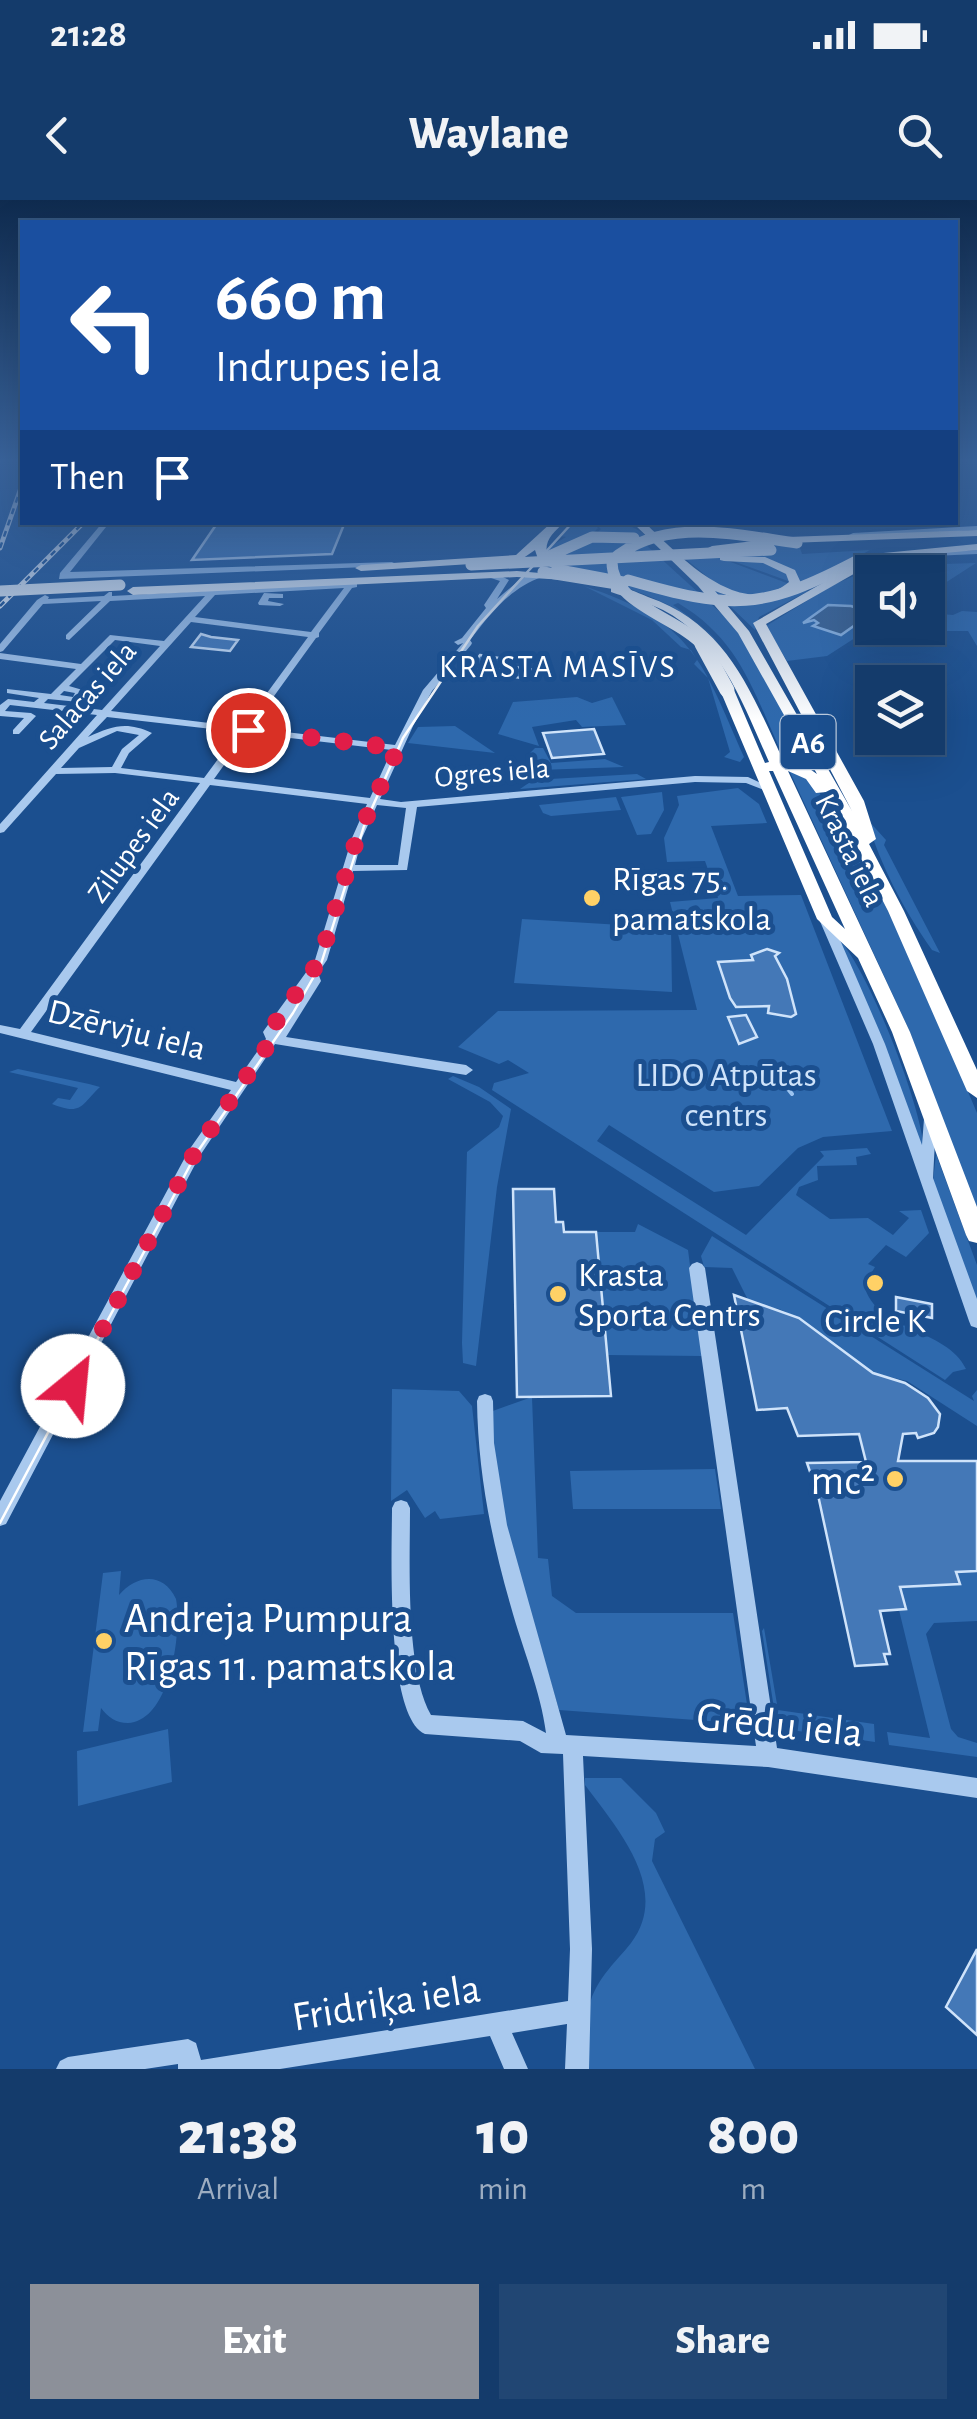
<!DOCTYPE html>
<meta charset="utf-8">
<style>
:root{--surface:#143b6b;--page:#214673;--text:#f1f3f6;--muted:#9dadc1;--line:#33557e;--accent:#8c9099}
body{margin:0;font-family:"Alegreya Sans",sans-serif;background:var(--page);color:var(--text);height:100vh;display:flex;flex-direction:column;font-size:38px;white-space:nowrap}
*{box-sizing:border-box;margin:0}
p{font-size:32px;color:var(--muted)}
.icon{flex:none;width:55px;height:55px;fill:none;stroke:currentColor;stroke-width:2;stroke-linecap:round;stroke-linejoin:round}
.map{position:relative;height:1869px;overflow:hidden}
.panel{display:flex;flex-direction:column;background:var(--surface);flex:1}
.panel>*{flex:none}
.hud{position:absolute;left:20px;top:20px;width:938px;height:305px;border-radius:0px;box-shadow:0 10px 40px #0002,0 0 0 2px var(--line);background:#1a4fa0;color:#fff;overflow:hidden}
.buttons{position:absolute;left:855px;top:355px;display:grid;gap:20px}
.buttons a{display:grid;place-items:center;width:90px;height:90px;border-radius:0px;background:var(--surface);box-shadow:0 10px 40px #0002,0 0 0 2px var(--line);font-size:50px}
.pin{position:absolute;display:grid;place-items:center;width:85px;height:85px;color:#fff;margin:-42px;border:5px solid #fff;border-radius:50%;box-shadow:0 2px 10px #0007}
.me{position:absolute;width:110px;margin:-55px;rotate:28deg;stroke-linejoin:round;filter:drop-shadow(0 0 8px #0008)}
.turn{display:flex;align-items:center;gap:35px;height:210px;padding:0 30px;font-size:45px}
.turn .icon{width:130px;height:130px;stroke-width:2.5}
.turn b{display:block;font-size:70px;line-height:85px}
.then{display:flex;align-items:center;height:95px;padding:0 30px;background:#0003;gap:20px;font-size:38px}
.eta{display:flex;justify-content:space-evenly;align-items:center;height:170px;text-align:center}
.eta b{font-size:60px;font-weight:800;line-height:70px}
.action{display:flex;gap:20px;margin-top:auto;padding:20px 30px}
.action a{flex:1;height:115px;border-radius:0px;background:var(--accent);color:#fff;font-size:40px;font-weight:800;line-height:115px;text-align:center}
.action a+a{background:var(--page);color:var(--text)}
.status{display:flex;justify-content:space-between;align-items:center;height:70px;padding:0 50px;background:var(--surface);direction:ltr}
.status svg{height:28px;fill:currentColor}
header{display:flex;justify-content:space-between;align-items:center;height:130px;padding:0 30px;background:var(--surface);font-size:45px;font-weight:800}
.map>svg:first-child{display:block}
.green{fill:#2e69ad}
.water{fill:#3c6290;stroke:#9cc4f0;stroke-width:2.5}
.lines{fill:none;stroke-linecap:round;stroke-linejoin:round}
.stream{stroke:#9cc4f0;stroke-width:4}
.building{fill:#4478b7;stroke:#cfe3fa;stroke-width:2.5}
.minor{fill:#a9c9ee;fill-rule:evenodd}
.highway{fill:#fff;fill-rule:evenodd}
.tram{stroke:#fff;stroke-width:2.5}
.rail-casing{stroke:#fff;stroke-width:5}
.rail{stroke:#1b4f8f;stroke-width:2.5;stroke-dasharray:6;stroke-linecap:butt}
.highway-bridge-far1{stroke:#fff;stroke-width:11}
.highway-bridge{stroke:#fff;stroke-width:15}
.route{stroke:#e11d48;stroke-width:18;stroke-dasharray:0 32.4}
.poi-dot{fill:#ffd166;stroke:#1b4f8f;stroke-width:4}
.labels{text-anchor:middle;stroke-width:10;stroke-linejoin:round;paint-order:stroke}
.far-street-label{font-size:30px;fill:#fff;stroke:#1b4f8f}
.far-neighbourhood-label{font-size:32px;letter-spacing:2.5px;fill:#fff;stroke:#1b4f8f}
.shield{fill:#1b4f8f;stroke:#bbcadd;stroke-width:2.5}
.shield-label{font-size:32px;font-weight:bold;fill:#fff}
.poi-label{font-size:35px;fill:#fff;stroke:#1b4f8f;text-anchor:start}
.street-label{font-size:35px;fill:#fff;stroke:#1b4f8f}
.park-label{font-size:35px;fill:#cfe3fa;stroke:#1b4f8f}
.near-poi-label{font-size:42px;fill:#fff;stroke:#1b4f8f;text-anchor:end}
.near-street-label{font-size:42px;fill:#fff;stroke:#1b4f8f}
</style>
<div class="status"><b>21:28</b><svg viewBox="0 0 49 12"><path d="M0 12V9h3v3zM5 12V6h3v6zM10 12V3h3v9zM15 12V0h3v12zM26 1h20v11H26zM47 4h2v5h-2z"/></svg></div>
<header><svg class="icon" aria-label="back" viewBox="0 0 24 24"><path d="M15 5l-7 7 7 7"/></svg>Waylane<svg class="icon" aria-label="search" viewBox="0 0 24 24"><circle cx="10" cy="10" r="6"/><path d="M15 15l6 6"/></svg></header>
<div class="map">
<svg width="977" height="1869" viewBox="0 0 977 1869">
<rect width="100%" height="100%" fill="#1b4f8f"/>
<path class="green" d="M 594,322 C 629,323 635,324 660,349 L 646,338 L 647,346 L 734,425 L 808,556 L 783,556 C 754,494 741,440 678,403 L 673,405 C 701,425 720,439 735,471 C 727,460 721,444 709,433 C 667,392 601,385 550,356 L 548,348 L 566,337 L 560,336 L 573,324 L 593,324 L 598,328 L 593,333 L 597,333 L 601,329 Z
M 853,341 L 798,342 L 802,354 L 870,350 L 855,358 L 862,361 L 810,389 L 730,360 L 778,342 Z
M 676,351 L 720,358 L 808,391 L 759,417 L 755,430 L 711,388 L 749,395 L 721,388 Z
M 976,363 L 928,394 L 928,372 L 872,372 L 872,427 L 827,456 L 787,461 L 766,426 L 833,385 L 877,366 Z
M 584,386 C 693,422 701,459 744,557 L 740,562 L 724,557 L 730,552 L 708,478 L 694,464 L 697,460 L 691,450 L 681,447 L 652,420 Z
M 962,411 L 977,412 L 977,446 L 968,431 L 929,431 L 920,428 L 928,428 L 928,413 L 953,415 Z
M 577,497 L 592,503 L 612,497 L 626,525 L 582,527 L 576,520 L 532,527 L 539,546 L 498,534 L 513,502 Z
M 455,526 L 495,553 L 408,543 L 418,527 Z
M 535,548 L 543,548 L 551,563 L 605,559 L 624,567 L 539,570 L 529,554 Z
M 788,568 L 813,582 L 883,701 L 918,773 L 977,913 L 977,1013 L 910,832 Z
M 637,574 L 646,579 L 520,589 L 533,580 Z
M 738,588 L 759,604 L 767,623 L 711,626 L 738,696 L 801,695 L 892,931 L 823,937 L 798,948 L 759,986 L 714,992 L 609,925 L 597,941 L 746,1035 L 824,956 L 820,951 L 867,948 L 871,954 L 856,957 L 857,965 L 817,966 L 818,980 L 799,987 L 796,995 L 830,1019 L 868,1018 L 893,1035 L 909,1018 L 899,1011 L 921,1010 L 929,1033 L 906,1057 L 886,1045 L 868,1064 L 875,1067 L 864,1085 C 876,1132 947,1128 966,1169 L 953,1172 L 945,1180 L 492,890 L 494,883 L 529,873 L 508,860 L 499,864 L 458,847 L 498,811 L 697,810 L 670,702 L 718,698 L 705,661 L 667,662 L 664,638 L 679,605 L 677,596 Z
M 662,592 L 664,610 L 651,634 L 637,635 L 621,597 Z
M 616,597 L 621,610 L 551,616 L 543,613 L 539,605 Z
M 866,618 L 886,640 L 884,645 L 940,753 L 932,750 C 902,707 882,668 866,618 Z
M 522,719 L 671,728 L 672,792 L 514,783 Z
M 838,738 C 868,769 923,908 924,952 Z
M 18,869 L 89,884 L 100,887 C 81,905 82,916 52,904 L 58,898 L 70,900 L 78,888 L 9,872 Z
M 453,876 L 479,887 L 511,909 L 497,987 L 476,1166 L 463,1163 L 462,1143 L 467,952 L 499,927 L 503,916 L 490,902 L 448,879 Z
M 936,954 L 977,1065 L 977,1104 L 933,981 Z
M 638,1024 L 688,1050 L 702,1156 L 607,1155 L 596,1032 L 635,1032 Z
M 712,1036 L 974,1201 L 972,1196 L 977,1190 L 977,1226 L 907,1181 L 873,1173 L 799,1118 L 779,1109 L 750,1104 L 732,1068 L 704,1067 L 701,1056 Z
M 392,1189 L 459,1191 L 472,1206 L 484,1314 L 440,1319 L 435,1311 L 425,1318 L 407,1290 L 391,1301 Z
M 532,1197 L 538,1358 L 548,1359 L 552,1396 L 576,1413 L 733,1413 L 750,1524 L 559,1510 L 498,1302 L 490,1212 Z
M 715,1269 L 721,1309 L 573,1309 L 570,1271 Z
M 121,1371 L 119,1395 C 136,1375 163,1371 176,1399 C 182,1430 171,1521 128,1523 C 116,1523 108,1517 101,1508 L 98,1531 L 83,1532 L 103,1373 Z
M 977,1371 L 977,1421 L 934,1423 L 926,1434 L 951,1529 L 958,1537 L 977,1543 L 977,1557 L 889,1545 L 887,1532 L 930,1538 L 899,1410 L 905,1409 L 900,1387 L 959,1384 L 956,1372 Z
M 764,1428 L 778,1510 L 874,1524 L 875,1542 L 777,1528 L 762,1431 Z
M 168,1529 L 172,1582 L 78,1606 L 77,1551 Z
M 585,1578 L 621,1578 L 656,1613 L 665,1632 L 655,1639 L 652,1661 L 755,1869 L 586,1869 C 587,1848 584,1819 591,1800 C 599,1776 616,1762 631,1743 C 672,1689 616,1627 585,1585 Z"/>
<path class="water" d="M 828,405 L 851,406 L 872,413 L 841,435 L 813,426 L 818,423 L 814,420 L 803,423 Z"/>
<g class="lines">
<path class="stream" d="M 752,870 L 784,884 L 792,894"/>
</g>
<path class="building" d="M 218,322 L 345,322 L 332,354 L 192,360 Z
M 201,434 L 211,437 L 238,440 L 230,451 L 191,447 Z
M 480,455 L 505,459 L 501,465 L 535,470 L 528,479 L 469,470 Z
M 594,529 L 604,554 L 552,558 L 543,533 Z
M 767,749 L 779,753 L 775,756 L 787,779 L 796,814 L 791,817 L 768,813 L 769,806 L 736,807 L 730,798 L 718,762 L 753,760 L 751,755 Z
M 746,815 L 757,837 L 739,844 L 728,817 Z
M 513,989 L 554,989 L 556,1022 L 563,1022 L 564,1032 L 596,1032 L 611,1196 L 517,1197 Z
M 734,1095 L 799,1118 L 873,1173 L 905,1183 L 928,1198 L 940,1214 L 938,1227 L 934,1233 L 918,1238 L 916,1233 L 903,1234 L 898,1261 L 977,1261 L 977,1371 L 956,1372 L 960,1384 L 900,1387 L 906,1409 L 880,1411 L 890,1454 L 884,1454 L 887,1464 L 855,1466 L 818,1295 L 807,1263 L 866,1262 L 859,1234 L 798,1236 L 787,1208 L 757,1210 Z
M 896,1097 L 932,1104 L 932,1118 L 896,1111 Z
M 977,1749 L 977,1835 L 946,1807 Z"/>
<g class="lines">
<path class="minor" d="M 0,260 L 4,260 L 0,263 Z
M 103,322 L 110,322 L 70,372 L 392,362 L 396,364 L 392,366 L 59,379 L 60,373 Z
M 977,326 L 977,330 L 853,337 L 849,335 L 853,333 Z
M 977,350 L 977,354 L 910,357 L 906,355 L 910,353 Z
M 539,373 L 543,375 L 542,377 C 510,388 490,414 470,440 L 472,443 L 471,445 L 432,491 L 413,526 L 380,599 L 401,602 L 695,576 L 748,577 L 774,589 L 769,592 L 746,583 L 695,582 L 417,607 L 407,670 L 353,671 L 327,760 L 318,773 L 321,781 L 286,837 L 466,865 L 473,870 L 466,875 L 275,844 L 199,957 L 6,1324 L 0,1326 L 0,1301 L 189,950 L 231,890 L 0,833 L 0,825 L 20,829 L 200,583 L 115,573 L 56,574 L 4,632 L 0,633 L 0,624 L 97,515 L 10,505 L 5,511 L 31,513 L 36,516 L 19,534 L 13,534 L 13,530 L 24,518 L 0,516 L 0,505 L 8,499 L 34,502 L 39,498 L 7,493 L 7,489 L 51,494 L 76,469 L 0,459 L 0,453 L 81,464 L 110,435 L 164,441 L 205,396 L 110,401 L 69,440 L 66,439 L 66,435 L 101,401 L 43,404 L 3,451 L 0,452 L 0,444 L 37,400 L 45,395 L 49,397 L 48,399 L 104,396 L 109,392 L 112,392 L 112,396 L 357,383 L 357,387 L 352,388 L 319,433 L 319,437 L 316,438 L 251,528 L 395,545 L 423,490 L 463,443 L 458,445 L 454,442 L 462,438 L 486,408 L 484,405 L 500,381 L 491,378 L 491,374 L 497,374 L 509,380 L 497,399 L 522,378 ZM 344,388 L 311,432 L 195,417 L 215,395 ZM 191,422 L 308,437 L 242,527 L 111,511 ZM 115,440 L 160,446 L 102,510 L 44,503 L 48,499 L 79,502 L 86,491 L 69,486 ZM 64,491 L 75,493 L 73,497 L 60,495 ZM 107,517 L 238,532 L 204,578 L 121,568 L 129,553 L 152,533 C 126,521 113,526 88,537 ZM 117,531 L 139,535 L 122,549 L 112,567 L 61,568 L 79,548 ZM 247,533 L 392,550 L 370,598 L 214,579 ZM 210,585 L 367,604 L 352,638 L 315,760 L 265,829 L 263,832 L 266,839 L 236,882 L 31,832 ZM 377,605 L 406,608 L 398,665 L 355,665 L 362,638 Z
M 264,393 L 283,394 L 283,398 L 269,398 L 268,401 L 284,404 L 280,406 L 259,405 L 258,403 Z
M 825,715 L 831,719 L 885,844 L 922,945 L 924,919 L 929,917 L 936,922 L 933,978 L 977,1099 L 977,1128 L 971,1126 L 969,1121 L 873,844 L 819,719 Z
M 697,1062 L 702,1064 L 705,1068 L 777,1548 L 977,1578 L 977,1598 L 768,1567 L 583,1556 L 592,1749 L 589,1869 L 565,1869 L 567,1824 L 512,1833 L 528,1869 L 504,1869 L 490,1836 L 280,1869 L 178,1869 L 178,1864 L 145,1869 L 56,1869 L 60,1861 L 68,1857 L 188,1839 L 196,1843 L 201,1860 L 568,1801 L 570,1749 L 563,1554 L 541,1553 L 520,1541 L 425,1534 C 385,1516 392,1349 392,1308 L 395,1302 L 401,1300 L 407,1302 L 410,1308 C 410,1361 405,1470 431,1515 L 523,1521 L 546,1533 C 541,1492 522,1447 511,1407 C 491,1338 478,1272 477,1201 L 479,1196 L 485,1194 L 491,1196 L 493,1201 L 494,1243 L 507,1325 L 566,1535 L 756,1546 L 689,1068 L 692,1064 Z"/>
<path class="highway" d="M 552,322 L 564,322 C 554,333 544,339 547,355 L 563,365 L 632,378 L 632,382 L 574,372 L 581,377 L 581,381 L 517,377 L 133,395 L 127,391 L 133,387 L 517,371 L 563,375 L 538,359 L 535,350 L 519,361 L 361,371 L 355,368 L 361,365 L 516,355 Z
M 632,322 L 644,322 C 677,353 740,423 789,382 L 786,374 L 763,363 L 724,361 L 720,360 L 720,356 L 765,357 L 795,370 L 801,383 C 778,407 744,402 715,391 L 749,431 L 852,611 L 753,423 L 873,354 L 977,344 L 977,350 L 880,359 L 766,424 L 864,601 L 876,639 L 869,644 L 904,711 L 977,870 L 977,898 L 967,891 L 888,711 L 827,592 L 816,593 L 806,579 L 788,571 L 910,832 L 977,1007 L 977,1043 L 969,1041 L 966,1035 L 892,832 L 858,758 L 817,719 L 720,490 L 727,486 L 734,490 L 765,563 L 769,562 C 744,506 721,440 663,410 C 647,402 628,398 611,392 L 611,386 C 624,386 636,392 648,397 C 727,424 751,492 784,562 L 804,565 L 817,574 L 738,433 L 698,386 ZM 769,571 L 773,571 L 845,729 L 832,717 Z
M 977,330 L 977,336 L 788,343 L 712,352 L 706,349 L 712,346 L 788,337 Z"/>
<path class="tram" d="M 0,1323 L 196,954 L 293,813 L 321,764 L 364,626 L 403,538 L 478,426 L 573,322"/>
<g class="rail-casing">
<path id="rail" d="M 0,348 L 22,285
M 0,406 L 84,322"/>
</g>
<use href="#rail" class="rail"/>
<path class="highway-bridge-far1" d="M 547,357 L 592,337 L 634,338
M 471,365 L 771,350
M 543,372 L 623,385
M 628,380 C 732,410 761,411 858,360
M 0,391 L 120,385
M 704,447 C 679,417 610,405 612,360 C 663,316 736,335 797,343"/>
<path class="highway-bridge" d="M 702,444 L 727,490"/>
</g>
<linearGradient id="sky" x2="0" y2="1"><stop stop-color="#0f2b4f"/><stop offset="0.5" stop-color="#39639b"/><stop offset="1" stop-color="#39639b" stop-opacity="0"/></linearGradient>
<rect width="977" height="521" fill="url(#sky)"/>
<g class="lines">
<path class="route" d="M 73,1186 L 194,954 L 272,839 L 269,832 L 320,760 L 357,638 L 398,548 L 248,530"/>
</g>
<g class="poi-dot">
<circle cx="592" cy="698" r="10"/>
<circle cx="875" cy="1083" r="10"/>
<circle cx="558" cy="1094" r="10"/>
<circle cx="895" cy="1279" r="10"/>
<circle cx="104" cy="1441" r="10"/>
</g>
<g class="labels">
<g class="far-street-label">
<text transform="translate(87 495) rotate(-49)" y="10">Salacas iela</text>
<text transform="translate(492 572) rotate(-5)" y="10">Ogres iela</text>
<text transform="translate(133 645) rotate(-54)" y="10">Zilupes iela</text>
<text transform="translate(850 650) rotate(64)" y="10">Krasta iela</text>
</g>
<g class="far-neighbourhood-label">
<text x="558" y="477">KRASTA MASĪVS</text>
</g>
<rect class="shield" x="780.5" y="515" width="55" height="54" rx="8"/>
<g class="shield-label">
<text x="808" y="553">A6</text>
</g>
<g class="poi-label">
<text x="612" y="690">Rīgas 75.<tspan x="612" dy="40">pamatskola</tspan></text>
<text x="578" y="1086">Krasta<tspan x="578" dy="40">Sporta Centrs</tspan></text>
<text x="875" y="1132" text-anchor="middle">Circle K</text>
</g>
<g class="street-label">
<text transform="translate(127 829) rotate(14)" y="12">Dzērvju iela</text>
</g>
<g class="park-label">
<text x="726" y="886">LIDO Atpūtas<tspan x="726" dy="40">centrs</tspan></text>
</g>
<g class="near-poi-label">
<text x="875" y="1294">mc²</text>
<text x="124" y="1432" text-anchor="start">Andreja Pumpura<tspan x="124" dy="48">Rīgas 11. pamatskola</tspan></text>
</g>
<g class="near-street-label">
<text transform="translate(780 1523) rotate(6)" y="15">Grēdu iela</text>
<text transform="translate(386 1801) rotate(-9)" y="15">Fridriķa iela</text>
</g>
</g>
</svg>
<div class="buttons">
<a><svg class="icon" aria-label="sound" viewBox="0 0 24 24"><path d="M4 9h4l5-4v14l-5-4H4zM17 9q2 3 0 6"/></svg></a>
<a><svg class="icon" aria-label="layers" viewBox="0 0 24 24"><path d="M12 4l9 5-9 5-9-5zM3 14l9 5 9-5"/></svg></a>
</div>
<div class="pin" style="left:248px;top:530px;background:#d93025"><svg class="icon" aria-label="arrive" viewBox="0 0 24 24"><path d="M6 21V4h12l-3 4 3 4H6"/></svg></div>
<svg class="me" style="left:73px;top:1186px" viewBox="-20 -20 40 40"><circle r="19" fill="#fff"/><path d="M0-13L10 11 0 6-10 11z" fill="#e11d48"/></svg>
<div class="hud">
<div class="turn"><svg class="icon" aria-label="left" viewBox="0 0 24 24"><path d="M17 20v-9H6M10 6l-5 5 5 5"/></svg><div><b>660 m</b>Indrupes iela</div></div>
<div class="then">Then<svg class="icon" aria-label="arrive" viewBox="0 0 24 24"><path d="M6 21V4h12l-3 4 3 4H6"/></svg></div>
</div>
</div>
<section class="panel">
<div class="eta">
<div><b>21:38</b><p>Arrival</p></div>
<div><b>10</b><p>min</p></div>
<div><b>800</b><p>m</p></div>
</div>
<div class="action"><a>Exit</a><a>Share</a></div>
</section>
